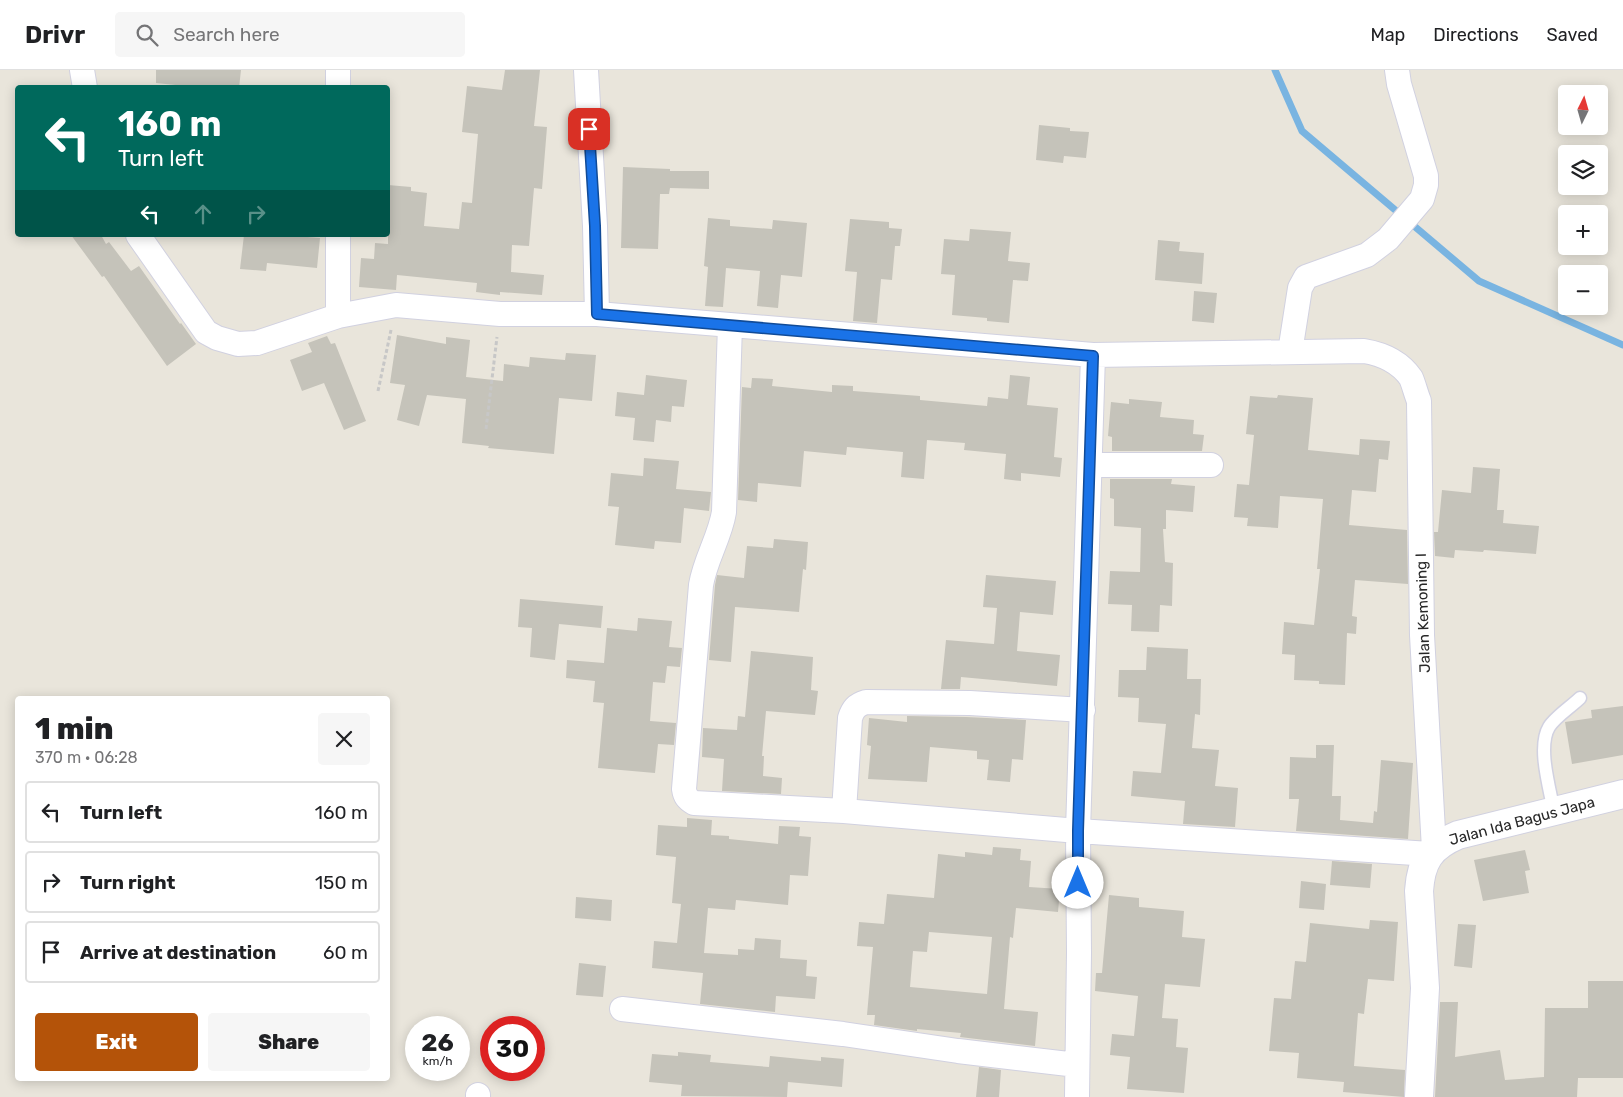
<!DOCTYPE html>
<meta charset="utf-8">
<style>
:root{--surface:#fff;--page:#f6f6f6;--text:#202124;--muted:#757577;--line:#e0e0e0;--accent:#b45309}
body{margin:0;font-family:Rubik,sans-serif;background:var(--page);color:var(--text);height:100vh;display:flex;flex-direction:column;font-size:19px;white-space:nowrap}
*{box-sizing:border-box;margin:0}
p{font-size:16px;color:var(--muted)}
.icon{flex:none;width:28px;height:28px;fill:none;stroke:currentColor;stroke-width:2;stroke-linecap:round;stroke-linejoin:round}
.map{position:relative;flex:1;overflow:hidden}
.drawer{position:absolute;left:15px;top:626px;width:375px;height:385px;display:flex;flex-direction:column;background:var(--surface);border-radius:5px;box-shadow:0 2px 12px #0003}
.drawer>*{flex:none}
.hud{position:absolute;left:15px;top:15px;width:375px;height:152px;border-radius:5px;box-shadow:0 2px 12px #0003;background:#00695c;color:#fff;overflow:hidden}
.needle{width:32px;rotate:5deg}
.buttons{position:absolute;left:1558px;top:15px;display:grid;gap:10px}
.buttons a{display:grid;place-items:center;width:50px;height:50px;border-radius:5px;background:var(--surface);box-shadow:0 2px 12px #0003;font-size:25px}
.speed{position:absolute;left:405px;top:946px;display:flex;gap:10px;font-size:25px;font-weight:700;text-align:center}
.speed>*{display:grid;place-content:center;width:65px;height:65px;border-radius:50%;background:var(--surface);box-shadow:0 2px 12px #0003;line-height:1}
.speed small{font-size:12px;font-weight:400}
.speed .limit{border:8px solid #d22;background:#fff;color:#111}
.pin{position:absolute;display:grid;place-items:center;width:42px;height:42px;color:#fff;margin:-21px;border-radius:10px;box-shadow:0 2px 8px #0006}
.me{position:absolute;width:55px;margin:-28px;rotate:0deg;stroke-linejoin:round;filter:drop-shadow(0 0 4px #0008)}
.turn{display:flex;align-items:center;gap:18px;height:105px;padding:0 20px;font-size:22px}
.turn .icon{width:65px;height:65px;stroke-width:2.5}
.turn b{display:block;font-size:35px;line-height:42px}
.lanes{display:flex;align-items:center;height:48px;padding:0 20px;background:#0003;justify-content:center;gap:25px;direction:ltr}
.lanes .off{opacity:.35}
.round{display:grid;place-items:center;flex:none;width:52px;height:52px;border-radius:5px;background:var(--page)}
.overview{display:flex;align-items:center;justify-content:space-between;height:85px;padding:0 20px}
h1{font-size:30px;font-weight:800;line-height:38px}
.action{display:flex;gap:10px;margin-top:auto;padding:10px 20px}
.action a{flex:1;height:58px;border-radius:5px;background:var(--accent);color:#fff;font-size:20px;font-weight:800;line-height:58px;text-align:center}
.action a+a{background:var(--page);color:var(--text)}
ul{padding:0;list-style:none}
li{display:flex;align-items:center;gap:15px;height:62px;margin:0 10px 8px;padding:0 10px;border:2px solid var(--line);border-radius:5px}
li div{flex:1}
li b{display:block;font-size:19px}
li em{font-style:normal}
header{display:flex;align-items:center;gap:30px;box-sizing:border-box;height:70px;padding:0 25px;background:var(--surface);border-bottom:1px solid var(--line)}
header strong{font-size:24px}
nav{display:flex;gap:28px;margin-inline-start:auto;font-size:18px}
.search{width:350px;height:45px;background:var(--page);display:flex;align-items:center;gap:12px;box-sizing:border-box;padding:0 18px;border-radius:5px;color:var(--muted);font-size:19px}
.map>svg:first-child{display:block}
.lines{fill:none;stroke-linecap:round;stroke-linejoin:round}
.stream{stroke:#79b4e1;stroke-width:7}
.building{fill:#c5c3ba;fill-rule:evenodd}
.lane-casing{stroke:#d1d1e0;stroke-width:15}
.street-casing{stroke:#d1d1e0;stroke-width:26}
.secondary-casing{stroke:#d1d1e0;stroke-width:30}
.path{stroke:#c7c7c7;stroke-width:3;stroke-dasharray:4 2.5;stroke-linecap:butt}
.lane{stroke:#fff;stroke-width:12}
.street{stroke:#fff;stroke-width:24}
.secondary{stroke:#fff;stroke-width:28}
.route-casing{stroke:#114b97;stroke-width:12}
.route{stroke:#1a73e8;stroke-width:9}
.labels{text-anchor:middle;stroke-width:4;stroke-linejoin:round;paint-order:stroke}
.street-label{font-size:15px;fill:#282828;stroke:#fff}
</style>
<header>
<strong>Drivr</strong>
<div class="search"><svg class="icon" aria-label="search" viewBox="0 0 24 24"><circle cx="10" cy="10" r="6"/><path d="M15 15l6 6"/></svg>Search here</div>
<nav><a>Map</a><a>Directions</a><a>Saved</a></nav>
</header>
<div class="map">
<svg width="1623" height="1027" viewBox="0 0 1623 1027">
<rect width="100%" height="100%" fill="#e9e5db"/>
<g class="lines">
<path class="stream" d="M 1275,0 L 1302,61 L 1479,211 L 1623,275"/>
</g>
<path class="building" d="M 156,0 L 241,0 L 239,18 L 205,18 L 156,13 Z
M 505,0 L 540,0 L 534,56 L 547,57 L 542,119 L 534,118 L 529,176 L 512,175 L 511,202 L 544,205 L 542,225 L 500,222 L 500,225 L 476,222 L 477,213 L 397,205 L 396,220 L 359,217 L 361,188 L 374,189 L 375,173 L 388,174 L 388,115 L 411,117 L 411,121 L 427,123 L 424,156 L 459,159 L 462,132 L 472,133 L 478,64 L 462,62 L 467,16 L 502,20 Z
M 1039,55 L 1070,58 L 1070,61 L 1089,62 L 1086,88 L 1064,86 L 1063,93 L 1036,90 Z
M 623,97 L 670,99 L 670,101 L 709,101 L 709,119 L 670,118 L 669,124 L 660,124 L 658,179 L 621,178 Z
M 708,148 L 730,150 L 730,156 L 772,159 L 773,150 L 807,153 L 802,207 L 781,205 L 778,238 L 757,236 L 760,201 L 726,198 L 723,237 L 705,236 L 708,197 L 704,196 Z
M 850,149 L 889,152 L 889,158 L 902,159 L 900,176 L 895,176 L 892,210 L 881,209 L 877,253 L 853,251 L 857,202 L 845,201 Z
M 970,159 L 1011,162 L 1008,191 L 1030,193 L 1028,211 L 1013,210 L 1009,253 L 987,251 L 987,248 L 952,245 L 955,205 L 941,204 L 944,169 L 969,171 Z
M 71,165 L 101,165 L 106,174 L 109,172 L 131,201 L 139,196 L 180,254 L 181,253 L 196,274 L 167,296 L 104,206 L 102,207 Z
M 244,165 L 282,165 L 320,168 L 317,198 L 267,193 L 266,201 L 240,199 Z
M 1158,170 L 1180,172 L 1179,181 L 1204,183 L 1202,214 L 1155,210 Z
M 1194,221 L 1217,223 L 1214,253 L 1192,251 Z
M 397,265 L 446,274 L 446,267 L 470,270 L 466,307 L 503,311 L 504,294 L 529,297 L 530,287 L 565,290 L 566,283 L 596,285 L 592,331 L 559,328 L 554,384 L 488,378 L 489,376 L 462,373 L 466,329 L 427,325 L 419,356 L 397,350 L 405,315 L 390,313 Z
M 327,266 L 331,274 L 335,273 L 366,351 L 344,360 L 324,313 L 302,321 L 290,290 L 312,282 L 308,273 Z
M 646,305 L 687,310 L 684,337 L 672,336 L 671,352 L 656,350 L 654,372 L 633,370 L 635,348 L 615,346 L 617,322 L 644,325 Z
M 1010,305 L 1030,307 L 1027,335 L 1058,338 L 1054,387 L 1062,388 L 1060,407 L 1021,403 L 1021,411 L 1004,409 L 1006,384 L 964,380 L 965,373 L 927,370 L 924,409 L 901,407 L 903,382 L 847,377 L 846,385 L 804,381 L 801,417 L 758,413 L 757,432 L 738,430 L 742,317 L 751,318 L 752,308 L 773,309 L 772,316 L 832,322 L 832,315 L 853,316 L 853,321 L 920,326 L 920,330 L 987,336 L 988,327 L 1008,329 Z
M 1278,325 L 1313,328 L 1308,380 L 1359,385 L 1360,369 L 1390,371 L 1388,390 L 1379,389 L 1376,422 L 1352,420 L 1349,455 L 1407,460 L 1408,514 L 1355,510 L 1352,546 L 1357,547 L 1356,564 L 1347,563 L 1345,615 L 1319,614 L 1319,611 L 1294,610 L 1295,585 L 1282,584 L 1284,552 L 1314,555 L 1320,499 L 1317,499 L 1323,429 L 1280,426 L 1278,458 L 1247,456 L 1248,448 L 1234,447 L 1237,414 L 1249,415 L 1254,365 L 1246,364 L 1250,326 L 1277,328 Z
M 1129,329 L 1162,332 L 1160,347 L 1194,350 L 1193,364 L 1204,365 L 1202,381 L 1112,381 L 1112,367 L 1108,366 L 1111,332 L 1129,334 Z
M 644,388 L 679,391 L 676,419 L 711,422 L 709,441 L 684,438 L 681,473 L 655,471 L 654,479 L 615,475 L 619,437 L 608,436 L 611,403 L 643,406 Z
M 1473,397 L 1500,399 L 1497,440 L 1504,440 L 1503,453 L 1539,456 L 1536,484 L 1484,480 L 1483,482 L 1455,480 L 1454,488 L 1435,486 L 1434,462 L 1438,462 L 1442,420 L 1471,423 Z
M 1110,409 L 1172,409 L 1171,414 L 1195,416 L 1193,442 L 1166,440 L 1166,459 L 1163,459 L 1165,492 L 1173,493 L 1172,536 L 1160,535 L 1159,562 L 1131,561 L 1132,535 L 1108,534 L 1110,501 L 1140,502 L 1141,458 L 1114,456 L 1114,429 L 1110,428 Z
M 774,469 L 808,472 L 806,500 L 803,499 L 799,542 L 735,537 L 731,592 L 709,590 L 715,515 L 717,505 L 744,508 L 747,476 L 773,478 Z
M 986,505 L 1056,511 L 1053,545 L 1020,542 L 1017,581 L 1060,585 L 1057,616 L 961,607 L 960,619 L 941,619 L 946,570 L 994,574 L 997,538 L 983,537 Z
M 520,529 L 603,536 L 601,558 L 559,554 L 555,590 L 530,587 L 532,558 L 518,557 Z
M 638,548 L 672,551 L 669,577 L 682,578 L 680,597 L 667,596 L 665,613 L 653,612 L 650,651 L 676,653 L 674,675 L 658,674 L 655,703 L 598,698 L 604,633 L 593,632 L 595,611 L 566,608 L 567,590 L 604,593 L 607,558 L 637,561 Z
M 1147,577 L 1188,579 L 1187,609 L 1201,609 L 1200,645 L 1195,644 L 1192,678 L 1219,680 L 1215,716 L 1238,718 L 1235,757 L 1183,754 L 1185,731 L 1131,726 L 1133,701 L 1161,703 L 1166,654 L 1138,652 L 1139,628 L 1118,627 L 1119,600 L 1146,600 Z
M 751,581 L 813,587 L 811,620 L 818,621 L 815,645 L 766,641 L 762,686 L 764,686 L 763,706 L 782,708 L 781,724 L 722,721 L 724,689 L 702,687 L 703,658 L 737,660 L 738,646 L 745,647 Z
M 1623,636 L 1623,685 L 1572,694 L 1565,652 L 1592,648 L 1591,640 Z
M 907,646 L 966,647 L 1026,650 L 1023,690 L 1012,689 L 1010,712 L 987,710 L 989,690 L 977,689 L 977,681 L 930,677 L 927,712 L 868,709 L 871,676 L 867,675 L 869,648 L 907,652 Z
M 1316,675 L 1334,675 L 1332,726 L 1341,726 L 1340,750 L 1373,753 L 1374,741 L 1377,742 L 1381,690 L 1413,693 L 1408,769 L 1296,761 L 1299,729 L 1289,729 L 1290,687 L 1316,688 Z
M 687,748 L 712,750 L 711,765 L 729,766 L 729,769 L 778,774 L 779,756 L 800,757 L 799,766 L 811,767 L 808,806 L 790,805 L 788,835 L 736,830 L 735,840 L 708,838 L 704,883 L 738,885 L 738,879 L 754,880 L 755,868 L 781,870 L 780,888 L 807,890 L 806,906 L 817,907 L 815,929 L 776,926 L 775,942 L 700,934 L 703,903 L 652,898 L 654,871 L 677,873 L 681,834 L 672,833 L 676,787 L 656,785 L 658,755 L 687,757 Z
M 993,777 L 1021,779 L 1020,790 L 1031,791 L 1029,817 L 1060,819 L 1058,842 L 1016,838 L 1013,868 L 1010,867 L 1004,939 L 1038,942 L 1035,976 L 960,967 L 961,963 L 917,959 L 917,961 L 874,955 L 875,945 L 867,945 L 873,877 L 857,876 L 859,852 L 884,854 L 887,824 L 934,828 L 938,784 L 965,787 L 965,782 L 992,785 ZM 929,862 L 992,867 L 987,924 L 910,917 L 913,881 L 927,882 Z
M 1525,780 L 1530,800 L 1525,801 L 1529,823 L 1483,831 L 1474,790 Z
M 1332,791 L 1372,794 L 1370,818 L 1330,815 Z
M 1301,811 L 1326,814 L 1324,840 L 1299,838 Z
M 1109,825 L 1139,828 L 1139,837 L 1184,841 L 1182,867 L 1205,869 L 1200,917 L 1165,914 L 1162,948 L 1178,949 L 1176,977 L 1188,978 L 1184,1023 L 1127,1019 L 1130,987 L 1110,985 L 1112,964 L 1134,966 L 1138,926 L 1095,921 L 1096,903 L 1102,903 Z
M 576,827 L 612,830 L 611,851 L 575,848 Z
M 1370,850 L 1398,852 L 1394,911 L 1368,909 L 1364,944 L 1358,943 L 1354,996 L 1405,1000 L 1404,1027 L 1343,1022 L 1344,1012 L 1297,1008 L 1299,983 L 1269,981 L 1274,928 L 1291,929 L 1295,891 L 1306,892 L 1310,853 L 1369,859 Z
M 1458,854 L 1476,855 L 1472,898 L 1454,896 Z
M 579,893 L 606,896 L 603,927 L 576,925 Z
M 1588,911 L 1623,911 L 1623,1008 L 1578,1008 L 1577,1027 L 1435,1027 L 1440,932 L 1458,932 L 1455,987 L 1500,980 L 1505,1010 L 1544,1007 L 1545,938 L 1588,938 Z
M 678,982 L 711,985 L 710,992 L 769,997 L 770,986 L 821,991 L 821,987 L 844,989 L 842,1017 L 788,1012 L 787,1027 L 681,1026 L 682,1015 L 649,1012 L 652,984 L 678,986 Z
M 979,997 L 1001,1000 L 999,1027 L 976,1027 Z"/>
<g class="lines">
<g class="lane-casing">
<path id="lane" d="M 1554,742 C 1550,719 1537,677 1549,657 C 1555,647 1572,636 1580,628"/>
</g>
<g class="street-casing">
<path id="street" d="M 82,0 L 85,18
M 338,0 L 338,18
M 586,0 L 595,156 L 597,244
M 138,165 L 206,262 L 217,268 L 238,274 L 257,273 L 338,246 L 396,235 L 500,244 L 597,244 L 1093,285 L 1364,281 C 1382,284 1400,292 1411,308 C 1414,315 1416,324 1419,331 L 1422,565 L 1434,779
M 338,246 L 338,165
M 730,255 L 724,442 C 720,467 705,490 701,515 L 684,719 C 685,726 687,729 694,733 L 844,741 L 1078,761 L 1430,784
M 1290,282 L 1300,218 L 1306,207 L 1367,185 L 1388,169 L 1422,129 L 1426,115 L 1426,106 L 1399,14 L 1397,0
M 1090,395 L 1211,395
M 844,741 L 850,648 C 853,639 856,635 866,632 L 970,633 L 1083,640
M 622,939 L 843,964 L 958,981 L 1077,995
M 478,1027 L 478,1025
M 1077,1027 L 1079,883 L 1078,761 L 1093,285"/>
</g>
<g class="secondary-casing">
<path id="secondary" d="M 1419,1027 L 1425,918 L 1419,821 C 1421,791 1430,777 1458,765 L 1623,724"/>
</g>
<path class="path" d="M 378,321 L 391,260
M 486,359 L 497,267"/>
<use href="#lane" class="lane"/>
<use href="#street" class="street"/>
<use href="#secondary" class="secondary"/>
</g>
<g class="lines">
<g class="route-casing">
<path id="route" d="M 589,59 L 595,156 L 597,244 L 1093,286 L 1078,761 L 1078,813"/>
</g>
<use href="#route" class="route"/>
</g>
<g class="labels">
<g class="street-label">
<text transform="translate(1423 543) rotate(-92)" y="5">Jalan Kemoning I</text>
<text transform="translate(1522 751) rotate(-15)" y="5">Jalan Ida Bagus Japa</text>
</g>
</g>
</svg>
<div class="buttons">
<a><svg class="needle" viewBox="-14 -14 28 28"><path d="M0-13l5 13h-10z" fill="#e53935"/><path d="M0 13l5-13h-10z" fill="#757577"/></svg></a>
<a><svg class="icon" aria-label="layers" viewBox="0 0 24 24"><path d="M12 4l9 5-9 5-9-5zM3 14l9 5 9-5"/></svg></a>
<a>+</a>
<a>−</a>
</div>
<div class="speed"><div>26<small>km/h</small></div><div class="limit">30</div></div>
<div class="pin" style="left:589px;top:59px;background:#d93025"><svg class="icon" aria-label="arrive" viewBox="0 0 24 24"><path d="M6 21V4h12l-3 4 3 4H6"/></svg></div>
<svg class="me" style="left:1078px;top:813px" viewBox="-20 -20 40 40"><circle r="19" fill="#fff"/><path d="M0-13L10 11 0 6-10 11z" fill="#1a73e8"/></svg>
<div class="hud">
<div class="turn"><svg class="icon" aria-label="left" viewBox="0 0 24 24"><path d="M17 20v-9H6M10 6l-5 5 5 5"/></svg><div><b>160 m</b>Turn left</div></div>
<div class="lanes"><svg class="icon" aria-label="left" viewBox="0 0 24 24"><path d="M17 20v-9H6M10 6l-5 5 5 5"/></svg><svg class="icon off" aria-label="ahead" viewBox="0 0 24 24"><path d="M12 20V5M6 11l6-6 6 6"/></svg><svg class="icon off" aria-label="right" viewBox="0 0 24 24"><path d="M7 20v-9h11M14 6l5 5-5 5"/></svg></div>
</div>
<section class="drawer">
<div class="overview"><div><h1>1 min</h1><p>370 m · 06:28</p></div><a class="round"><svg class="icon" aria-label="close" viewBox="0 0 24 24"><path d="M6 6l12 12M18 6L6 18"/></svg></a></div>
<ul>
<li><svg class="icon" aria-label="left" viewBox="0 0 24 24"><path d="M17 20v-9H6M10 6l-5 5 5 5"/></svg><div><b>Turn left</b></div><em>160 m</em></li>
<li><svg class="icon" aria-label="right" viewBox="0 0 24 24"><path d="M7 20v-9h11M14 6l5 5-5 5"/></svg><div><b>Turn right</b></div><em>150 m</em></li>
<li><svg class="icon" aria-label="arrive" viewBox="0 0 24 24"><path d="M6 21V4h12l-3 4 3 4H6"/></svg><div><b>Arrive at destination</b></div><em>60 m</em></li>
</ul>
<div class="action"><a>Exit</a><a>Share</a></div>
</section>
</div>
